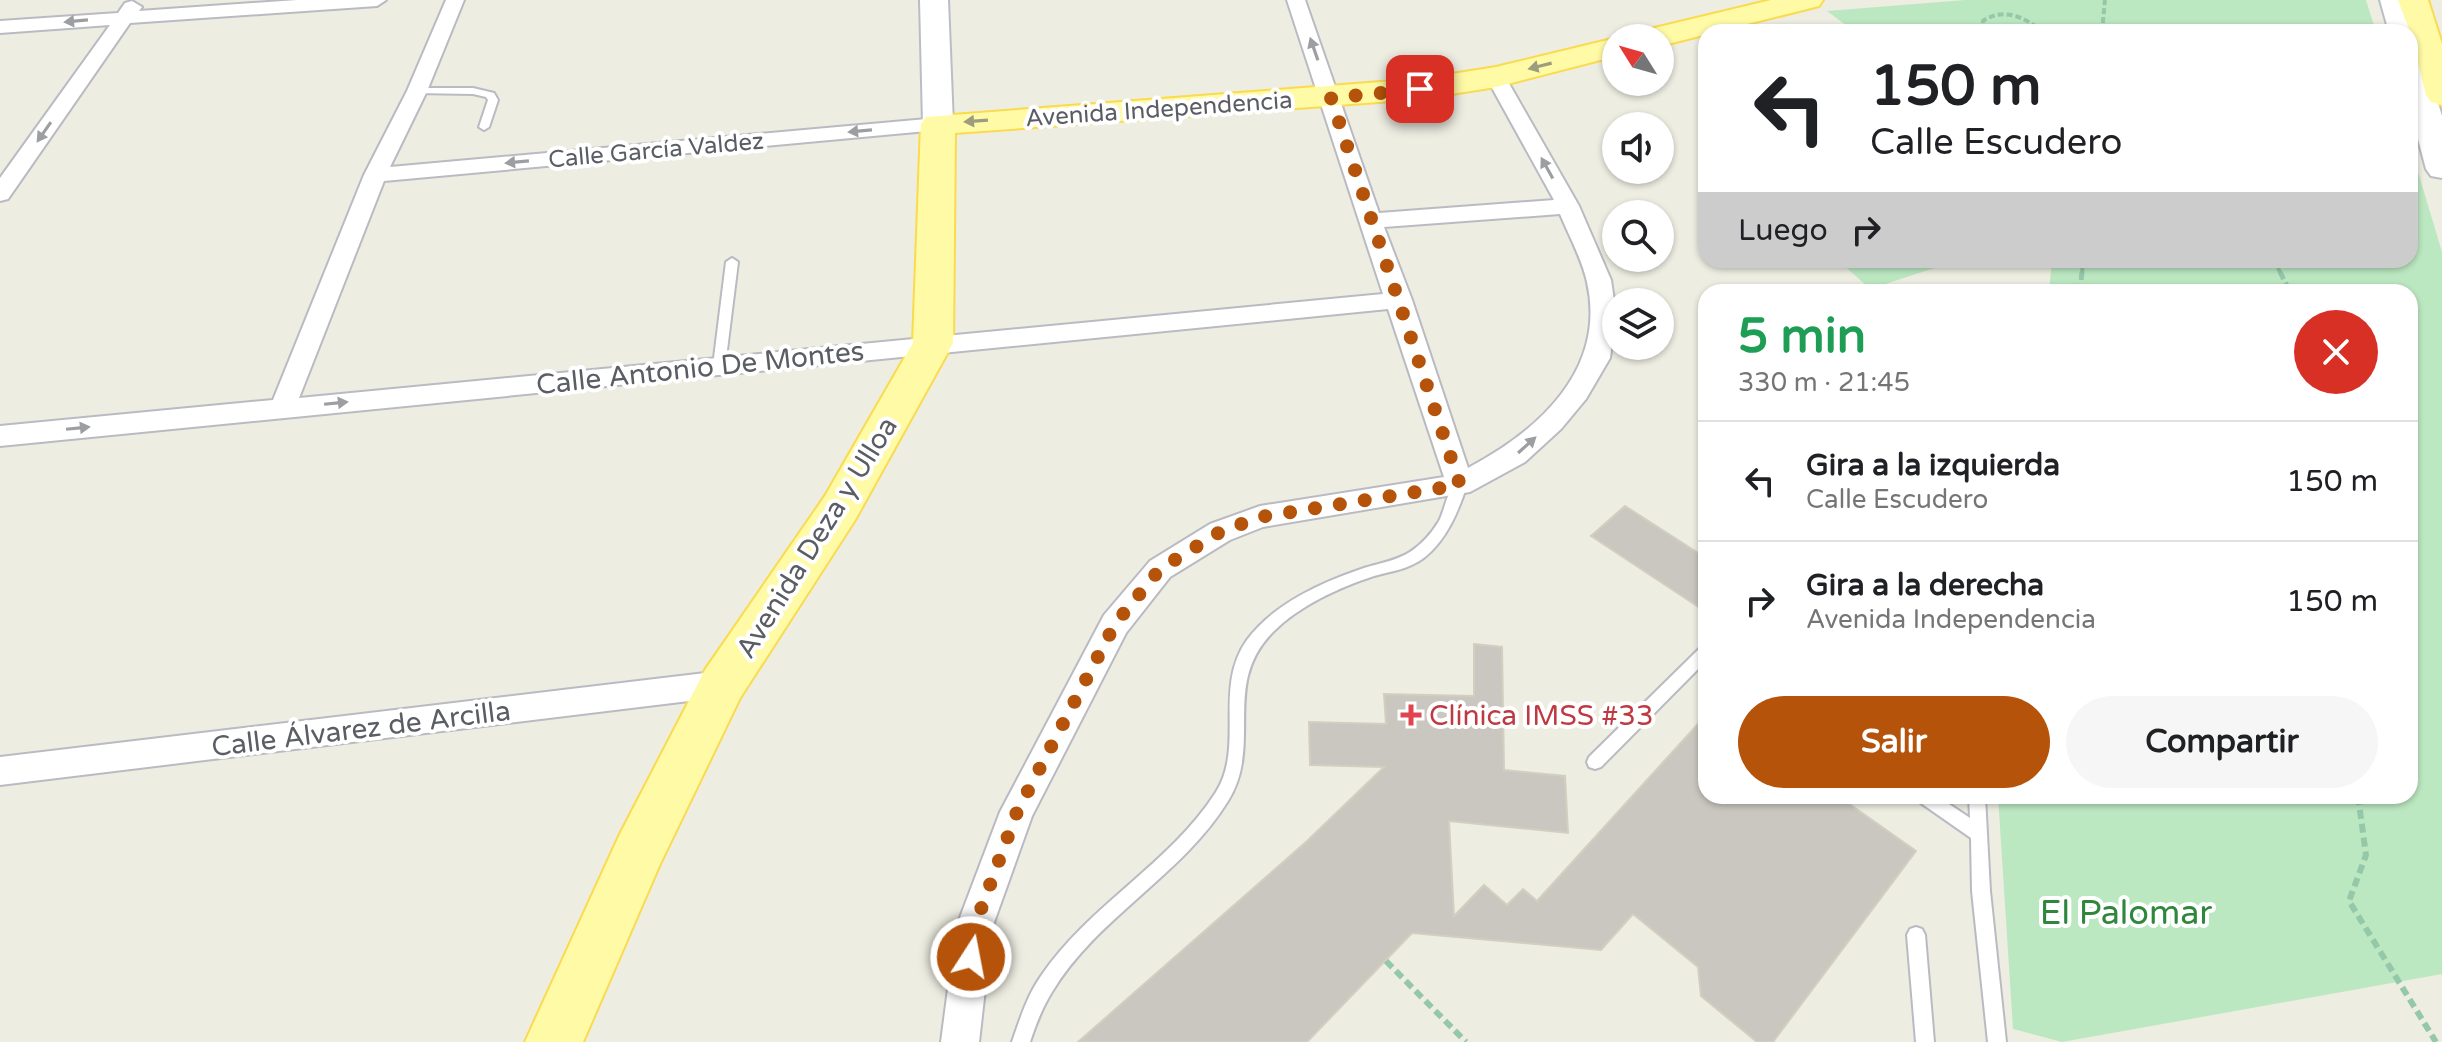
<!DOCTYPE html>
<html lang="es">
<meta charset="utf-8">
<style>
:root{--surface:#fff;--page:#f6f6f6;--text:#202124;--muted:#757577;--line:#e0e0e0;--accent:#b45309}
body{margin:0;font-family:"Varela Round",sans-serif;background:var(--page);color:var(--text);height:100vh;display:flex;flex-direction:column;font-size:30px;white-space:nowrap}
*{box-sizing:border-box;margin:0}
p{font-size:26px;color:var(--muted)}
.icon{flex:none;width:44px;height:44px;fill:none;stroke:currentColor;stroke-width:2;stroke-linecap:round;stroke-linejoin:round}
.map{position:relative;flex:1;overflow:hidden}
.side{position:absolute;left:1698px;top:284px;width:720px;height:520px;display:flex;flex-direction:column;background:var(--surface);border-radius:24px;box-shadow:0 2px 6px #0004}
.side>*{flex:none}
.top-card{position:absolute;left:1698px;top:24px;width:720px;height:244px;border-radius:24px;box-shadow:0 2px 6px #0004;background:#fff;color:var(--text);overflow:hidden}
.needle{width:52px;rotate:307deg}
.tools{position:absolute;left:1602px;top:24px;display:grid;gap:16px}
.tools a{display:grid;place-items:center;width:72px;height:72px;border-radius:50%;background:var(--surface);box-shadow:0 2px 6px #0004;font-size:40px}
.pin{position:absolute;display:grid;place-items:center;width:68px;height:68px;color:#fff;margin:-34px;border-radius:16px;box-shadow:0 4px 12px #0006}
.me{position:absolute;width:88px;margin:-44px;rotate:11deg;stroke-linejoin:round;filter:drop-shadow(0 0 6px #0008)}
.turn{display:flex;align-items:center;gap:28px;height:168px;padding:0 40px;font-size:36px}
.turn .icon{width:104px;height:104px;stroke-width:2.5}
.turn b{display:block;font-size:56px;line-height:68px}
.then{display:flex;align-items:center;height:76px;padding:0 40px;background:#0003;gap:16px;font-size:30px}
.round{display:grid;place-items:center;flex:none;width:84px;height:84px;border-radius:42px;background:var(--page)}
.headline{display:flex;align-items:center;justify-content:space-between;height:136px;padding:0 40px}
h1{font-size:48px;font-weight:700;line-height:60px;color:#1e9e55}
.button{display:flex;gap:16px;margin-top:auto;padding:16px 40px}
.button a{flex:1;height:92px;border-radius:48px;background:var(--accent);color:#fff;font-size:32px;font-weight:700;line-height:92px;text-align:center}
.button a+a{background:var(--page);color:var(--text)}
ul{padding:0;list-style:none}
li{display:flex;align-items:center;gap:24px;height:120px;padding:0 40px;border-top:2px solid var(--line)}
li div{flex:1}
li b{display:block;font-size:30px}
li em{font-style:normal}
.map>svg:first-child{display:block}
.green{fill:#bce8c1}
.building{fill:#c9c7bf;stroke:#d3cfc0;stroke-width:2}
.lines{fill:none;stroke-linecap:round;stroke-linejoin:round}
.lane-casing{stroke:#babbc2;stroke-width:4}
.street-casing{stroke:#babbc2;stroke-width:4}
.secondary-casing{stroke:#bbbdc4;stroke-width:4}
.primary-casing{stroke:#fadb4f;stroke-width:4}
.path-far2{stroke:#95c8a9;stroke-width:4;stroke-dasharray:6 3;stroke-linecap:butt}
.path-far1{stroke:#95c8a9;stroke-width:5;stroke-dasharray:8 4;stroke-linecap:butt}
.path{stroke:#95c8a9;stroke-width:6;stroke-dasharray:9 5;stroke-linecap:butt}
.lane{fill:#fff;fill-rule:evenodd}
.street{fill:#fff;fill-rule:evenodd}
.secondary{fill:#fff;fill-rule:evenodd}
.primary{fill:#fffaa6;fill-rule:evenodd}
.oneway{fill:#9c9ea2}
.oneway2{fill:#9c9c7e}
.route{stroke:#b45309;stroke-width:14;stroke-dasharray:0 25.2}
.health-dot{fill:#e0444e;stroke:#fff;stroke-width:3}
.labels{text-anchor:middle;stroke-width:8;stroke-linejoin:round;paint-order:stroke}
.far-street-label{font-size:24px;fill:#5a5d64;stroke:#fff}
.street-label{font-size:28px;fill:#5a5d64;stroke:#fff}
.health-label{font-size:28px;fill:#be3a42;stroke:#fff;text-anchor:start}
.near-park-label{font-size:34px;fill:#2f863c;stroke:#fff}
</style>
<div class="map">
<svg width="2442" height="1042" viewBox="0 0 2442 1042">
<rect width="100%" height="100%" fill="#eeede2"/>
<path class="green" d="M 1965,0 L 2366,0 L 2376,32 L 1855,32 L 1827,11 Z
M 2410,145 L 2442,252 L 2442,974 L 2062,1042 L 2013,1029 L 1998,796 L 2410,796 L 2410,292 L 2049,292 L 2052,260 L 2410,260 Z
M 1838,260 L 1959,260 L 1870,289 Z"/>
<path class="building" d="M 1625,506 L 1706,558 L 1706,612 L 1591,536 Z
M 1474,644 L 1502,647 L 1504,770 L 1565,776 L 1568,833 L 1449,821 L 1454,916 L 1484,885 L 1507,905 L 1523,889 L 1537,901 L 1706,715 L 1706,796 L 1838,796 L 1916,851 L 1773,1042 L 1757,1042 L 1701,996 L 1698,967 L 1633,914 L 1601,950 L 1412,933 L 1307,1042 L 1078,1042 L 1307,841 L 1384,767 L 1310,765 L 1309,722 L 1386,724 L 1384,694 L 1474,696 Z"/>
<g class="lines">
<g class="lane-casing">
<path id="lane" d="M 417,88 L 473,88 L 494,93 L 498,100 L 489,127 L 484,130 L 479,127 L 488,100 L 486,97 L 473,94 L 413,93 L 413,89 Z
M 732,258 L 738,262 L 725,366 L 719,370 L 713,366 L 726,262 Z
M 1460,480 L 1467,485 C 1458,512 1447,539 1425,557 C 1410,569 1392,571 1374,576 C 1340,587 1299,606 1274,631 C 1220,684 1264,743 1228,801 C 1182,876 1097,917 1052,992 C 1042,1008 1036,1024 1030,1042 L 1012,1042 C 1020,1019 1027,996 1041,976 C 1089,905 1170,864 1216,792 C 1245,746 1213,688 1247,640 C 1274,603 1323,582 1364,568 C 1380,563 1396,561 1410,552 C 1422,544 1431,534 1439,521 C 1445,510 1448,485 1460,480 Z
M 1706,645 L 1706,661 L 1601,767 L 1595,769 L 1589,767 L 1587,762 L 1589,757 L 1701,647 Z
M 1916,796 L 1937,796 L 1970,818 L 1969,796 L 1985,796 L 1990,891 L 2006,1042 L 1988,1042 L 1972,891 L 1971,838 L 1918,801 Z
M 1916,927 L 1922,929 L 1925,935 L 1934,1042 L 1916,1042 L 1907,935 L 1910,929 Z"/>
</g>
<g class="street-casing">
<path id="street" d="M 297,0 L 386,0 L 377,6 L 130,23 L 8,199 L 0,201 L 0,178 L 110,25 L 0,33 L 0,21 L 118,13 L 125,3 L 132,1 L 142,7 L 139,11 Z
M 446,0 L 464,0 L 427,91 L 390,167 L 938,118 L 949,124 L 938,130 L 384,181 L 299,398 L 1383,294 L 1287,0 L 1305,0 L 1379,213 L 1554,200 L 1486,77 L 1496,71 L 1503,73 L 1579,206 L 1611,280 L 1616,314 L 1610,358 L 1586,399 L 1561,429 L 1525,462 L 1470,492 L 1263,527 L 1230,540 L 1170,577 L 1126,633 L 1032,816 L 992,928 L 979,1042 L 941,1042 L 956,928 L 1000,812 L 1104,615 L 1150,561 L 1210,524 L 1260,506 L 1444,477 L 1388,309 L 0,446 L 0,426 L 273,400 L 364,175 L 407,91 ZM 1560,214 C 1569,236 1582,259 1587,282 C 1607,370 1538,431 1468,468 L 1412,300 L 1384,227 Z
M 722,671 L 733,675 L 737,684 L 733,693 L 722,697 L 0,785 L 0,757 Z"/>
</g>
<g class="secondary-casing">
<path id="secondary" d="M 920,0 L 948,0 L 953,124 L 949,130 L 938,133 L 927,130 L 923,124 Z
M 2380,0 L 2408,0 L 2417,32 L 2413,38 L 2410,39 L 2410,32 L 2389,32 Z
M 2410,47 L 2420,50 L 2424,56 L 2442,116 L 2442,178 L 2431,176 L 2426,169 L 2410,109 Z"/>
</g>
<g class="primary-casing">
<path id="primary" d="M 1771,0 L 1823,0 L 1819,6 L 1660,46 L 1660,38 L 1638,38 L 1642,31 Z
M 2398,0 L 2428,0 L 2442,44 L 2442,105 L 2431,102 L 2426,95 L 2410,32 Z
M 1616,38 L 1616,56 L 1496,87 L 1420,99 L 955,133 L 953,343 L 855,520 L 740,698 L 660,864 L 583,1042 L 525,1042 L 619,836 L 705,670 L 825,496 L 913,343 L 921,124 L 926,117 L 1420,79 L 1496,67 Z"/>
</g>
<path class="path-far2" d="M 2160,26 L 2160,32
M 1984,32 L 1983,21 C 2003,7 2026,17 2042,32
M 2102,32 L 2105,0
M 2274,260 L 2281,274
M 2082,274 L 2083,260"/>
<path class="path-far1" d="M 2280,272 L 2290,292
M 2080,292 L 2082,272"/>
<path class="path" d="M 2358,796 L 2366,855 L 2349,901 L 2436,1042
M 1386,961 L 1466,1042"/>
<use href="#lane" class="lane"/>
<use href="#street" class="street"/>
<use href="#secondary" class="secondary"/>
<use href="#primary" class="primary"/>
</g>
<defs><path id="oneway-solid" d="M-6-.8H1V-3.2L6.5 0L1 3.2V.8H-6Z" transform="scale(2)"/></defs>
<g class="oneway">
<use href="#oneway-solid" transform="translate(76 21) rotate(175)"/>
<use href="#oneway-solid" transform="translate(1314 49) rotate(-109)"/>
<use href="#oneway-solid" transform="translate(860 131) rotate(175)"/>
<use href="#oneway-solid" transform="translate(44 132) rotate(125)"/>
<use href="#oneway-solid" transform="translate(517 162) rotate(175)"/>
<use href="#oneway-solid" transform="translate(1547 168) rotate(-119)"/>
<use href="#oneway-solid" transform="translate(336 403) rotate(-6)"/>
<use href="#oneway-solid" transform="translate(78 428) rotate(-6)"/>
<use href="#oneway-solid" transform="translate(1527 445) rotate(-42)"/>
</g>
<g class="oneway2">
<use href="#oneway-solid" transform="translate(1540 66) rotate(166)"/>
<use href="#oneway-solid" transform="translate(976 121) rotate(176)"/>
</g>
<g class="lines">
<path class="route" d="M 971,957 L 974,928 L 1017,812 L 1115,624 L 1160,569 L 1220,532 L 1260,517 L 1460,485 L 1331,98 L 1420,89"/>
</g>
<path class="health-dot" d="M1407 703h8v8h8v8h-8v8h-8v-8h-8v-8h8z"/>
<g class="labels">
<g class="far-street-label">
<text transform="translate(1159 109) rotate(-4)" y="8">Avenida Independencia</text>
<text transform="translate(656 150) rotate(-5)" y="8">Calle García Valdez</text>
</g>
<g class="street-label">
<text transform="translate(700 367) rotate(-6)" y="10">Calle Antonio De Montes</text>
<text transform="translate(816 537) rotate(-58)" y="10">Avenida Deza y Ulloa</text>
<text transform="translate(361 728) rotate(-7)" y="10">Calle Álvarez de Arcilla</text>
</g>
<g class="health-label">
<text x="1429" y="725">Clínica IMSS #33</text>
</g>
<g class="near-park-label">
<text x="2126" y="924">El Palomar</text>
</g>
</g>
</svg>
<div class="tools">
<a><svg class="needle" viewBox="-14 -14 28 28"><path d="M0-13l5 13h-10z" fill="#e53935"/><path d="M0 13l5-13h-10z" fill="#757577"/></svg></a>
<a><svg class="icon" aria-label="sound" viewBox="0 0 24 24"><path d="M4 9h4l5-4v14l-5-4H4zM17 9q2 3 0 6"/></svg></a>
<a><svg class="icon" aria-label="search" viewBox="0 0 24 24"><circle cx="10" cy="10" r="6"/><path d="M15 15l6 6"/></svg></a>
<a><svg class="icon" aria-label="layers" viewBox="0 0 24 24"><path d="M12 4l9 5-9 5-9-5zM3 14l9 5 9-5"/></svg></a>
</div>
<div class="pin" style="left:1420px;top:89px;background:#d93025"><svg class="icon" aria-label="arrive" viewBox="0 0 24 24"><path d="M6 21V4h12l-3 4 3 4H6"/></svg></div>
<svg class="me" style="left:971px;top:957px" viewBox="-20 -20 40 40"><circle r="17" fill="#b45309" stroke="#fff" stroke-width="3"/><path d="M0-11L8 9 0 5-8 9z" fill="#fff"/></svg>
<div class="top-card">
<div class="turn"><svg class="icon" aria-label="left" viewBox="0 0 24 24"><path d="M17 20v-9H6M10 6l-5 5 5 5"/></svg><div><b>150 m</b>Calle Escudero</div></div>
<div class="then">Luego<svg class="icon" aria-label="right" viewBox="0 0 24 24"><path d="M7 20v-9h11M14 6l5 5-5 5"/></svg></div>
</div>
<section class="side">
<div class="headline"><div><h1>5 min</h1><p>330 m · 21:45</p></div><a class="round" style="background:#d93025;color:#fff"><svg class="icon" aria-label="close" viewBox="0 0 24 24"><path d="M6 6l12 12M18 6L6 18"/></svg></a></div>
<ul>
<li><svg class="icon" aria-label="left" viewBox="0 0 24 24"><path d="M17 20v-9H6M10 6l-5 5 5 5"/></svg><div><b>Gira a la izquierda</b><p>Calle Escudero</p></div><em>150 m</em></li>
<li><svg class="icon" aria-label="right" viewBox="0 0 24 24"><path d="M7 20v-9h11M14 6l5 5-5 5"/></svg><div><b>Gira a la derecha</b><p>Avenida Independencia</p></div><em>150 m</em></li>
</ul>
<div class="button"><a>Salir</a><a>Compartir</a></div>
</section>
</div>
